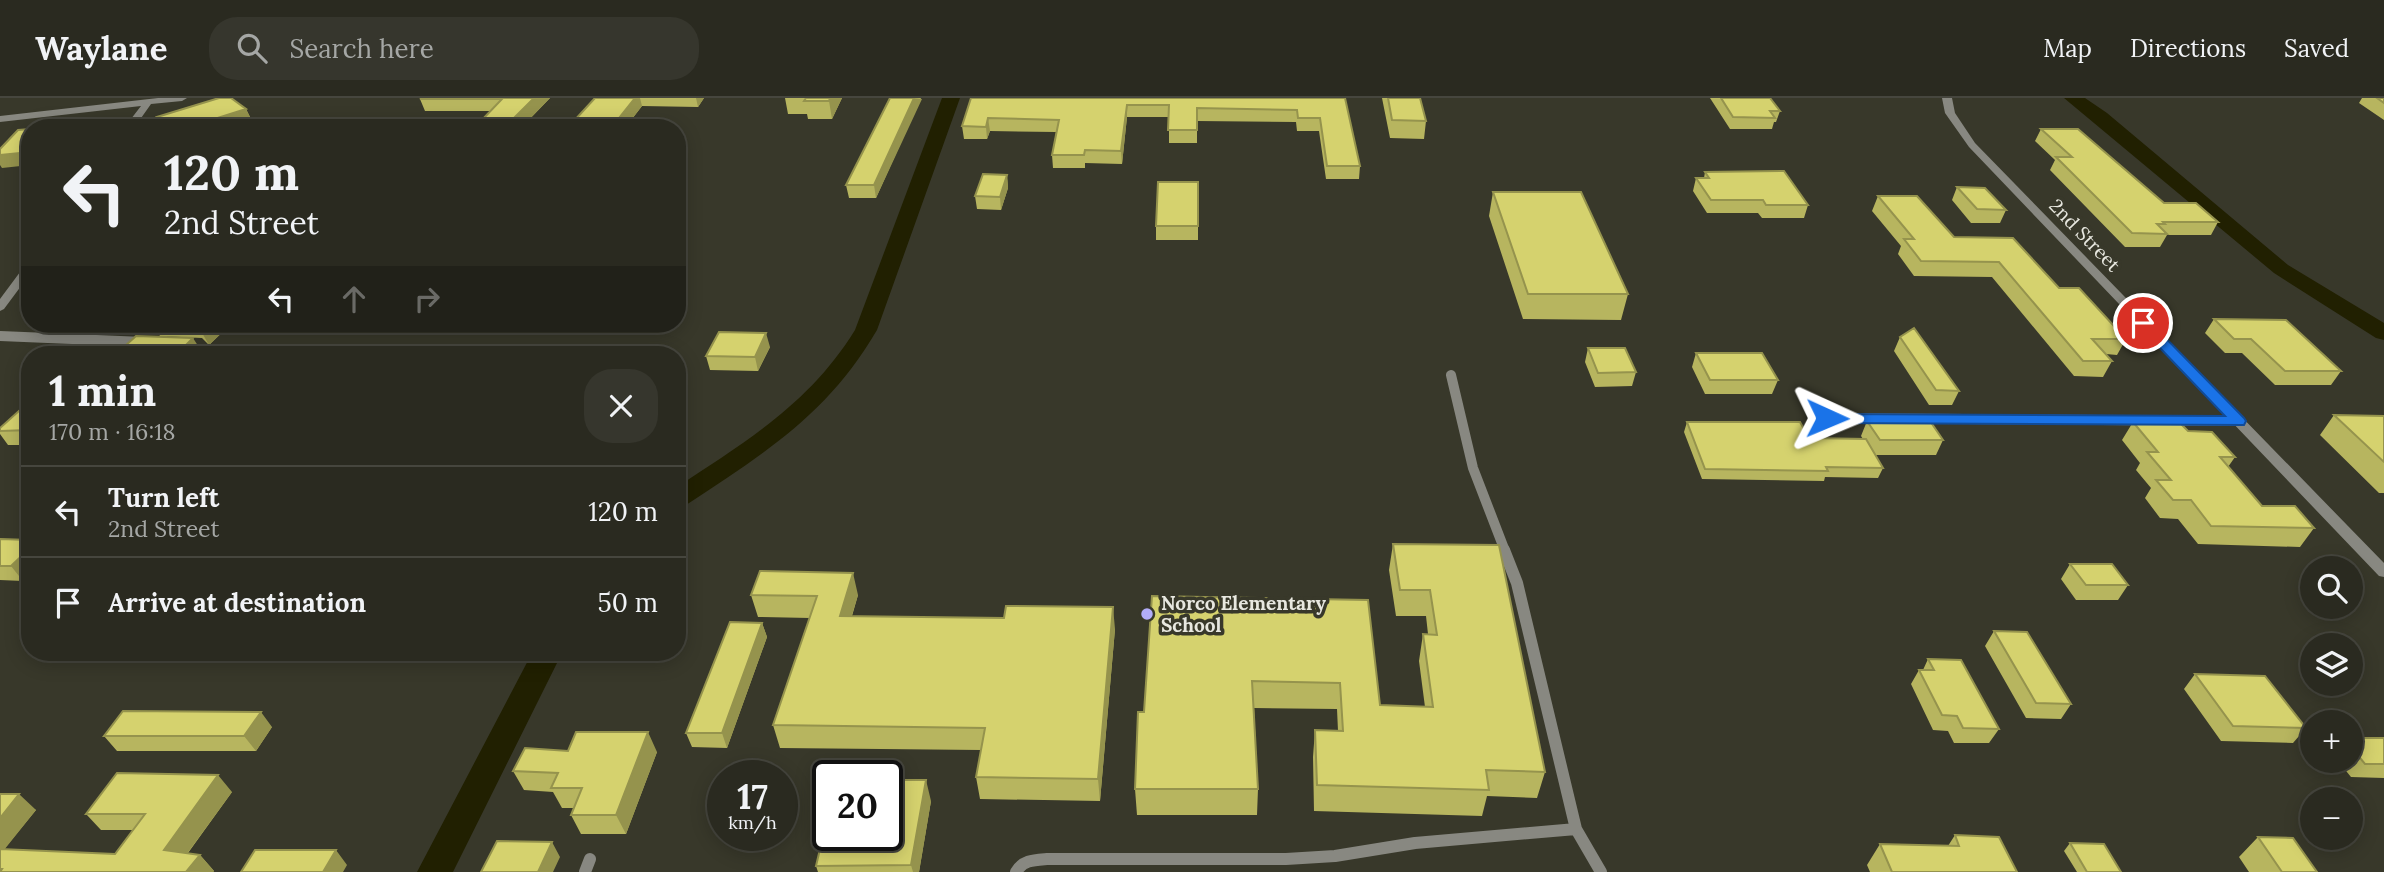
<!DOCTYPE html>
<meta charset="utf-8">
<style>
:root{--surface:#2a2a20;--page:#36362d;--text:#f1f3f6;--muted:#a5a7a5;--line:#46463e}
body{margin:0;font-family:Lora,serif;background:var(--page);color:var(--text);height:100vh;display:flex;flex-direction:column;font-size:26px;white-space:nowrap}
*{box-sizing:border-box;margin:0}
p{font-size:23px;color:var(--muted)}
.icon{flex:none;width:38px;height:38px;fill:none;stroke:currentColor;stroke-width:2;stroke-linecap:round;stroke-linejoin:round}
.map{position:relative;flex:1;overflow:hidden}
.panel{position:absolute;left:21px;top:248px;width:665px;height:315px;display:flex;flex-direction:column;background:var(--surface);border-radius:28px;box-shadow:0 4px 18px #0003,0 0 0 2px var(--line)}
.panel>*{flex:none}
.guide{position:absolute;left:21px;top:21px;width:665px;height:214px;border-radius:28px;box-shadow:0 4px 18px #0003,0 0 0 2px var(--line);background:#2a2a20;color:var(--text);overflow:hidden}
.buttons{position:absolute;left:2300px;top:458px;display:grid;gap:14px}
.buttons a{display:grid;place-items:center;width:63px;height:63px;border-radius:50%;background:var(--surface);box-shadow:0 4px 18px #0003,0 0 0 2px var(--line);font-size:35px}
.speed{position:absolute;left:707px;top:662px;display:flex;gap:14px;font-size:35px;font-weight:700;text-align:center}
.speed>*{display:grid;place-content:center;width:91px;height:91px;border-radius:50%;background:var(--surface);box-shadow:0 4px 18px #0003,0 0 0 2px var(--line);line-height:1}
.speed small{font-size:18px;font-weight:400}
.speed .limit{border:4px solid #111;border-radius:10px;background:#fff;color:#111}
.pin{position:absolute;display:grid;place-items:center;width:60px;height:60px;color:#fff;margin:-30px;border:4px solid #fff;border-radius:50%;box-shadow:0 2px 7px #0007}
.me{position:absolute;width:77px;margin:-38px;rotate:91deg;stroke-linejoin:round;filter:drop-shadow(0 0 5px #0008)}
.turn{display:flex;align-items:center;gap:24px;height:147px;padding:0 28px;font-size:32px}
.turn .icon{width:91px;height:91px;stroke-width:2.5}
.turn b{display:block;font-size:49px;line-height:60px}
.lanes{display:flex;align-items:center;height:66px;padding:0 28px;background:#0003;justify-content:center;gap:35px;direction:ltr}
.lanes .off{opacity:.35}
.round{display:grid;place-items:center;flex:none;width:74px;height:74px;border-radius:28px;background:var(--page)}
.head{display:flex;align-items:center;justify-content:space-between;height:119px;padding:0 28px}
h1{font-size:42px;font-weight:700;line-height:52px}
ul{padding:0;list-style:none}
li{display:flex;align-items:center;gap:21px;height:91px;padding:0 28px;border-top:2px solid var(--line)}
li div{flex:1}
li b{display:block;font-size:26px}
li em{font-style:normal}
header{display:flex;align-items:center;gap:42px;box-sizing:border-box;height:98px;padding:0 35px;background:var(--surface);border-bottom:2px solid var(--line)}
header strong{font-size:33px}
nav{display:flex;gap:38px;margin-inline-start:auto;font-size:24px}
.search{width:490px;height:63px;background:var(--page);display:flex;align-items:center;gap:18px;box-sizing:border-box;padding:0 24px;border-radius:28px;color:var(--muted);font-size:26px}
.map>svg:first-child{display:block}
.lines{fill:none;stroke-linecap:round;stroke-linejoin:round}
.canal{fill:#212001;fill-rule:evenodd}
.service-far1{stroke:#888881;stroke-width:10}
.service{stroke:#888881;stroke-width:12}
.minor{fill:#888881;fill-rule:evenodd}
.tertiary{fill:#888881;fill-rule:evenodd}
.wall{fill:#b7b55f}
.shaded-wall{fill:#95934d}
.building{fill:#d5d26e;stroke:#95934d;stroke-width:2}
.route{fill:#1a73e8;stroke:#114b97;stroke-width:2}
.poi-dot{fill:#b2adf9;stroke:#38382a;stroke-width:2.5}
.labels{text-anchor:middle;stroke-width:7;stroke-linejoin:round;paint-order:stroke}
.street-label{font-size:19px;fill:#e8e8e0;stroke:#38382a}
.poi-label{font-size:19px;font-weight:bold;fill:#e8e8e0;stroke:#38382a;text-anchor:start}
</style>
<header>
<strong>Waylane</strong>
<div class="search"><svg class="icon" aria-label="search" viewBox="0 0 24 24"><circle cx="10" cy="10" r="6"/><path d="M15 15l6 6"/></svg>Search here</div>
<nav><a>Map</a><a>Directions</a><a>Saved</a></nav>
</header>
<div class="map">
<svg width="2384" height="774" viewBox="0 0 2384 774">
<rect width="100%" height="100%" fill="#38382a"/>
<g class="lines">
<path class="canal" d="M 942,0 L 960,0 L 877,232 C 828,316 765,355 686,407 L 677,410 L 677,389 C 747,343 810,305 855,232 Z
M 2064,0 L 2085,0 L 2107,15 L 2288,167 L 2384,225 L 2384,242 L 2376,240 L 2274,175 Z
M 532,555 L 562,555 L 453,774 L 417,774 Z"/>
<path class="service-far1" d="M 0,238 L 144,244
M 1451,277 L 1473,370 L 1505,453
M 1827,320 L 2238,323"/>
<path class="service" d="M 1504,452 L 1517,485 L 1576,731
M 585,774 L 590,761
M 1016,774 C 1023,762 1034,762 1047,761 L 1286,761 L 1335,758 L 1415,745 L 1576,731 L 1601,774"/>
<path class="minor" d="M 158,0 L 187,0 L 182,3 L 151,6 L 134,30 L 124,30 L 141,8 L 0,24 L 0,18 Z
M 30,165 L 30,176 L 4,211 L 0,213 L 0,201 L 26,166 Z"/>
<path class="tertiary" d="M 1942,0 L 1952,0 L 1955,15 L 1975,45 L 2384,465 L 2384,479 L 2379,478 L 1969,49 L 1945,15 Z"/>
</g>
<path class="wall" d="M 422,0 L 550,0 L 521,30 L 481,30 L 479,25 L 490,13 L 425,13 L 420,1 Z
M 595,0 L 704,0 L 698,9 L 642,8 L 625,30 L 573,30 L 572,25 Z
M 785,0 L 842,0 L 832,21 L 808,21 L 807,16 L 788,16 Z
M 890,0 L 921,0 L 876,100 L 849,100 L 846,87 Z
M 971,0 L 1345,0 L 1360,68 L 1359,81 L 1326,81 L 1319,33 L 1297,33 L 1296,24 L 1197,23 L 1197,45 L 1169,45 L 1169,19 L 1127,19 L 1122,66 L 1085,65 L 1085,70 L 1053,70 L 1052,57 L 1056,34 L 990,33 L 987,41 L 964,41 L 962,28 Z
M 1382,0 L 1420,0 L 1426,23 L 1424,41 L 1390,40 Z
M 1710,0 L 1770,0 L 1780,13 L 1776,24 L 1774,24 L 1772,31 L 1730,31 Z
M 2362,0 L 2384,0 L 2384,22 L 2359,5 Z
M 246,11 L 255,29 L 163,30 L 157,19 Z
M 2041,31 L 2164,105 L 2218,124 L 2211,137 L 2167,137 L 2160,149 L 2125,149 L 2050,72 L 2055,62 L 2035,43 Z
M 1705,74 L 1808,107 L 1804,120 L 1762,120 L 1758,115 L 1707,115 L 1693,93 L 1696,80 L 1704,80 Z
M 1007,77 L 1008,90 L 1001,112 L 977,111 L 975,98 Z
M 1198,84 L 1198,142 L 1156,142 L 1156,128 Z
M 1957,89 L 2006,112 L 2000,125 L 1971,125 L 1952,102 Z
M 1493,94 L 1628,196 L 1621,222 L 1523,221 L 1489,118 Z
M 1878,98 L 1954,139 L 2059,190 L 2126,241 L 2117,257 L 2106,256 L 2112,263 L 2103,279 L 2074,278 L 1992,179 L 1914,178 L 1898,156 L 1901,148 L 1872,113 Z
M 2214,221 L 2341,273 L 2331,287 L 2275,287 L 2242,255 L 2225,255 L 2205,235 Z
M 152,226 L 231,226 L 209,247 L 202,240 L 160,238 Z
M 1900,239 L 1959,293 L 1952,307 L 1929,307 L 1894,253 Z
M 770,249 L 758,273 L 710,272 L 706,258 Z
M 1588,250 L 1636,274 L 1632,288 L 1595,289 L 1585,264 Z
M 1696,255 L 1778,282 L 1772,296 L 1705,296 L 1692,269 Z
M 30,303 L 30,347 L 8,347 L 0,336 L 0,330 Z
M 2334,317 L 2384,318 L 2384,395 L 2379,395 L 2320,337 Z
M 1867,323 L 1943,342 L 1936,357 L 1875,357 L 1883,370 L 1878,380 L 1825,379 L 1824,383 L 1702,381 L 1684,334 L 1687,324 L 1809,340 L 1863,341 L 1861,338 Z
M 2133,324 L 2188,333 L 2235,359 L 2228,369 L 2262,408 L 2314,430 L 2300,449 L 2198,446 L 2178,421 L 2160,420 L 2145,400 L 2151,390 L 2136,372 L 2140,365 L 2122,342 Z
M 0,441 L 30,442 L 30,477 L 23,483 L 0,482 Z
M 1393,446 L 1499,447 L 1545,674 L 1537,700 L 1487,698 L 1482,718 L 1314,713 L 1313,659 L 1315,632 L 1338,633 L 1337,611 L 1254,610 L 1258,691 L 1257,717 L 1137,717 L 1135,691 L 1144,614 L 1368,502 L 1380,607 L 1425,609 L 1419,563 L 1423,536 L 1428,536 L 1426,518 L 1396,518 L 1389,472 Z
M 2070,466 L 2128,487 L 2118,502 L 2076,502 L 2061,481 Z
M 751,497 L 858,497 L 852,518 L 1115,531 L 1100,703 L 980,701 L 976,679 L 981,652 L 780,650 L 773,627 L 810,520 L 758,519 Z
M 762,525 L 767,539 L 727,650 L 692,649 L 686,635 Z
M 1994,533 L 2071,606 L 2061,621 L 2026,620 L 1985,548 Z
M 1928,561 L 1999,631 L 1989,645 L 1954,645 L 1948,633 L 1933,632 L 1911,586 L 1919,572 L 1923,572 Z
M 2195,576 L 2306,630 L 2293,645 L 2221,643 L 2184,591 Z
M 272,629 L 256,653 L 117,653 L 104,638 Z
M 2350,640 L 2384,640 L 2384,680 L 2351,679 L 2338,663 L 2350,663 Z
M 568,653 L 657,654 L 626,736 L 581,736 L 571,717 L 574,710 L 562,710 L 553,694 L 524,692 L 513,673 Z
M 232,694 L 188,755 L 200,757 L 214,773 L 213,774 L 0,774 L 0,696 L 36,712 L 4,751 L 115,756 L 133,732 L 101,732 L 86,716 Z
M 931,703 L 919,774 L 818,774 L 816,768 Z
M 1955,737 L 2017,774 L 1870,774 L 1867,767 L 1880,746 L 1948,748 Z
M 2258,739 L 2317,774 L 2249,774 L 2239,759 Z
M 2070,745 L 2121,774 L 2077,774 L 2064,753 Z"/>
<path class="shaded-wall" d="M 534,0 L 550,0 L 521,30 L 511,30 L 509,25 Z
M 635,0 L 640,0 L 642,8 L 625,30 L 611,30 Z
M 696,0 L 704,0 L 698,9 Z
M 830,0 L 842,0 L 832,21 L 829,3 Z
M 914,0 L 922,1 L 876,100 L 874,87 Z
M 1127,7 L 1127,19 L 1122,66 L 1121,53 Z
M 246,11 L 255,29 L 186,30 Z
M 988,20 L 990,33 L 987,41 L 986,29 Z
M 30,54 L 30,67 L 2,70 L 0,67 L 0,57 Z
M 1007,77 L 1008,90 L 1001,112 L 1000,99 Z
M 208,226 L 231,226 L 209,247 L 201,233 Z
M 766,235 L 770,249 L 758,273 L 755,259 Z
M 193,240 L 202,254 L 199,257 L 176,257 Z
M 30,450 L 30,477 L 23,483 L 11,468 Z
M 853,475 L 858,497 L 845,540 L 840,518 Z
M 1113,509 L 1115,531 L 1100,703 L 1098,681 Z
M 762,525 L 767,539 L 727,650 L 722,635 Z
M 261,614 L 272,629 L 256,653 L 244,638 Z
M 648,634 L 657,654 L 626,736 L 616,717 Z
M 218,677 L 232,694 L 178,768 L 164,752 Z
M 926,682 L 931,703 L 919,774 L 913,774 L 911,767 Z
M 19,696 L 36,712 L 0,757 L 0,720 Z
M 552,744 L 560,759 L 553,774 L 538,774 Z
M 336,752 L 347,767 L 343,774 L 323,774 Z
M 200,757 L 214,773 L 213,774 L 186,774 Z"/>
<path class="building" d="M 219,0 L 231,0 L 246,11 L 186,30 L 171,30 L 157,19 Z
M 422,0 L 534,0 L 509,25 L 479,25 L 502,1 L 420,1 Z
M 595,0 L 635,0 L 611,30 L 578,30 L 582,25 L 572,25 Z
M 806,0 L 830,0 L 829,3 L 804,3 Z
M 890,0 L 914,0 L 874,87 L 846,87 Z
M 971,0 L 1345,0 L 1360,68 L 1327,68 L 1320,20 L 1298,20 L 1297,12 L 1197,10 L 1197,32 L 1168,32 L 1169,7 L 1127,7 L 1121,53 L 1085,52 L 1084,57 L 1052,57 L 1059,22 L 988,20 L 986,29 L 962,28 Z
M 1388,0 L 1420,0 L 1426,23 L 1392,22 Z
M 1721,0 L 1770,0 L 1780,13 L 1770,13 L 1775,20 L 1733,19 Z
M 2377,0 L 2384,0 L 2384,5 Z
M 30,31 L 30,54 L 0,57 L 0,51 L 18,32 Z
M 2041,31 L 2078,31 L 2164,105 L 2196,105 L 2218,124 L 2163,124 L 2165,126 L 2157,126 L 2167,136 L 2132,135 L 2056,59 L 2072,59 Z
M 1784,73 L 1808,107 L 1766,107 L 1763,102 L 1711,102 L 1696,80 L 1709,80 L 1705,74 Z
M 983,76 L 1007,77 L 1000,99 L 975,98 Z
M 1158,84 L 1198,84 L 1198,128 L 1156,128 Z
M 1957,89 L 1985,90 L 2006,112 L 1977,111 Z
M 1493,94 L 1581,94 L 1628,196 L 1528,196 Z
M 1878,98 L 1917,98 L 1954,139 L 2013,140 L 2059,190 L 2079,190 L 2126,241 L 2092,241 L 2112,263 L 2083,263 L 1999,164 L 1921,163 L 1904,141 L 1914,141 Z
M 2214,221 L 2286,222 L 2341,273 L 2285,273 L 2251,241 L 2234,241 Z
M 194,226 L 208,226 L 201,233 Z
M 1914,230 L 1959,293 L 1936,292 L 1900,239 Z
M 719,234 L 766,235 L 755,259 L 706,258 Z
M 136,238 L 193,240 L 176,257 L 115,257 Z
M 1588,250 L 1625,250 L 1636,274 L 1598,275 Z
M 1696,255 L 1762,255 L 1778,282 L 1710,282 Z
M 30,303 L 30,332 L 0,333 L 0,330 Z
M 2334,317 L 2384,318 L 2384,364 Z
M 1867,323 L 1930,323 L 1943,342 L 1880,342 Z
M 1687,324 L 1800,324 L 1809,340 L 1866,341 L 1883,370 L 1826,369 L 1828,373 L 1705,371 Z
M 2133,324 L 2181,326 L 2188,333 L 2212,334 L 2235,359 L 2220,359 L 2262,408 L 2295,408 L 2314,430 L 2211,428 L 2191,402 L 2173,402 L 2156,382 L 2171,382 L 2147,354 L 2158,354 Z
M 0,441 L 30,442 L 30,450 L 11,468 L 0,468 Z
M 1393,446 L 1499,447 L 1545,674 L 1486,672 L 1489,692 L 1317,687 L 1315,632 L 1343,633 L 1340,585 L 1252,583 L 1258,691 L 1135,691 L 1138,614 L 1144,614 L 1152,498 L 1368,502 L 1380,607 L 1433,609 L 1423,536 L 1437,537 L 1430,492 L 1400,492 Z
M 2070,466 L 2112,466 L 2128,487 L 2086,487 Z
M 760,473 L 853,475 L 840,518 L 1004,520 L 1006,508 L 1113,509 L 1098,681 L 976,679 L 985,630 L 773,627 L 817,498 L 751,497 Z
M 730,524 L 762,525 L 722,635 L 686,635 Z
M 1994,533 L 2027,534 L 2071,606 L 2036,605 Z
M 1928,561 L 1961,562 L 1999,631 L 1963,630 L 1957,618 L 1942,617 L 1919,572 L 1934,572 Z
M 2195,576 L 2265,578 L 2306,630 L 2233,628 Z
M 123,613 L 261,614 L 244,638 L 104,638 Z
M 576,634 L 648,634 L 616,717 L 571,717 L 582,690 L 551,690 L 558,675 L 513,673 L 525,650 L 568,653 Z
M 2350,640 L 2384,640 L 2384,666 L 2365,666 L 2350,648 Z
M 117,675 L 218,677 L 164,752 L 200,757 L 186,774 L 0,774 L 2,771 L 0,771 L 0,751 L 115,756 L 145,716 L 86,716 Z
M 887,682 L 926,682 L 911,767 L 816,768 L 828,717 L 828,737 L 887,737 Z
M 0,696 L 19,696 L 0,720 Z
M 1955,737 L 1999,739 L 2017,774 L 1892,774 L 1880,746 L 1959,748 Z
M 2258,739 L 2293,740 L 2317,774 L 2282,774 Z
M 497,743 L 552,744 L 538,774 L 481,774 Z
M 2070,745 L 2104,746 L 2121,774 L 2087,774 Z
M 255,752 L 336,752 L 323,774 L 241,774 Z"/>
<path class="route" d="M 2143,220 L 2148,222 L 2244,320 L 2246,323 L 2244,327 L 1827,325 L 1819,320 L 1827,316 L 2225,318 L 2138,227 L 2138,222 Z"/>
<circle class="poi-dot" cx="1147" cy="516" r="7"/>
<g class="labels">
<g class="street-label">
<text transform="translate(2085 137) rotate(46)" y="7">2nd Street</text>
</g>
<g class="poi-label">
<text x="1161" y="512">Norco Elementary<tspan x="1161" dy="22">School</tspan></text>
</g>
</g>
</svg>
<div class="buttons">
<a><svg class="icon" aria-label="search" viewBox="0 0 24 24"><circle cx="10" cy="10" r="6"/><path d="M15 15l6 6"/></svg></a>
<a><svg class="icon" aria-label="layers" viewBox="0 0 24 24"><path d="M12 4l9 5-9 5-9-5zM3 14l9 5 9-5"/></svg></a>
<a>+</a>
<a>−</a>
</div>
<div class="speed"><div>17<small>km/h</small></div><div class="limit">20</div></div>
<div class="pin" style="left:2143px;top:225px;background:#d93025"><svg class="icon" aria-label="arrive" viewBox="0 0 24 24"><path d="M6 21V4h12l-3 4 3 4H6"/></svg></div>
<svg class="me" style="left:1827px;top:320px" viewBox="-20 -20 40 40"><path d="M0-17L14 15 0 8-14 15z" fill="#1a73e8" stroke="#fff" stroke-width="4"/></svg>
<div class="guide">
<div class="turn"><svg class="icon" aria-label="left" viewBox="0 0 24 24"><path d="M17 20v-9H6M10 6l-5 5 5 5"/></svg><div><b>120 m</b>2nd Street</div></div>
<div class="lanes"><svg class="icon" aria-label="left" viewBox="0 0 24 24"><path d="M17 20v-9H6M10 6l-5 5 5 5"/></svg><svg class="icon off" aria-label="ahead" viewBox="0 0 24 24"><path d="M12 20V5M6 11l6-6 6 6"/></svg><svg class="icon off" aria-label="right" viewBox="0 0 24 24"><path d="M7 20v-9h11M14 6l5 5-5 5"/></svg></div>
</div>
<section class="panel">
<div class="head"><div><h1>1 min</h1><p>170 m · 16:18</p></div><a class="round"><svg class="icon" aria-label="close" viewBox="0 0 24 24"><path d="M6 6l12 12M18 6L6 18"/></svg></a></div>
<ul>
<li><svg class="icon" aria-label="left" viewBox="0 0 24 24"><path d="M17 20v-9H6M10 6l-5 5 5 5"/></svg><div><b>Turn left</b><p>2nd Street</p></div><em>120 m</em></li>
<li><svg class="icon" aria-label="arrive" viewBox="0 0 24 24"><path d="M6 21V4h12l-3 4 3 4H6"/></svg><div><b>Arrive at destination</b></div><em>50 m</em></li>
</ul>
</section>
</div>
